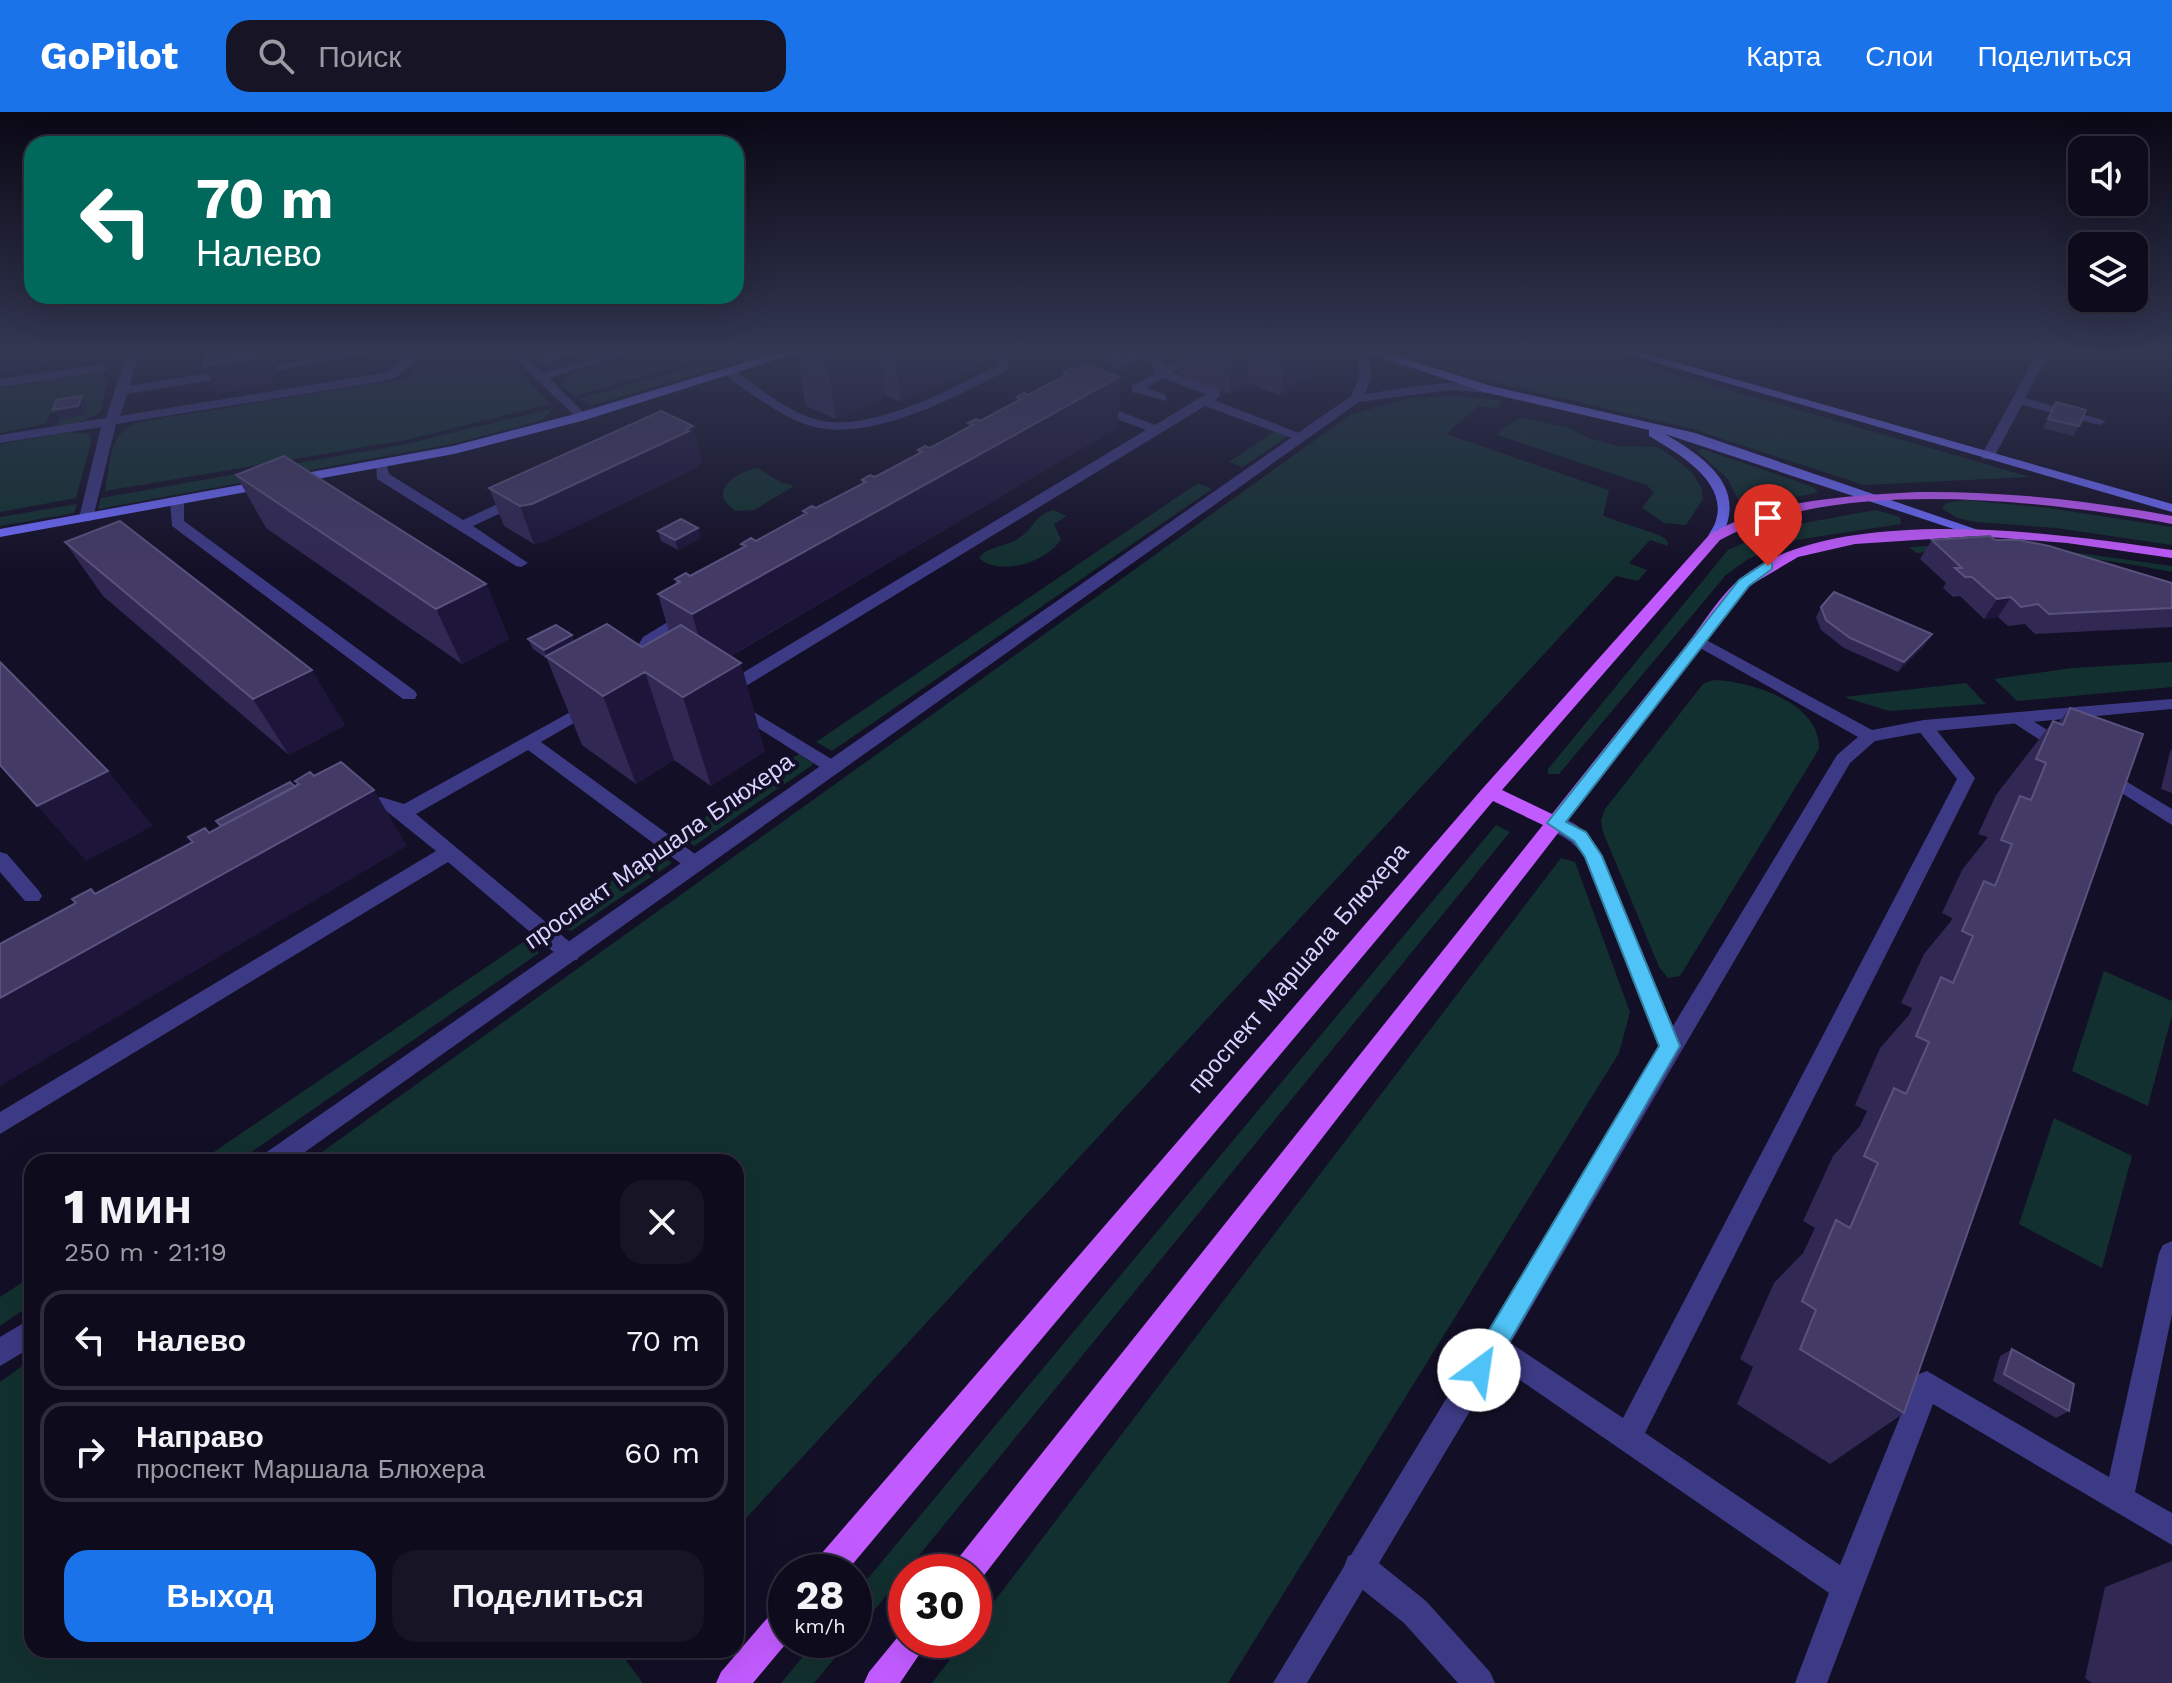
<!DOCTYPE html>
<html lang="ru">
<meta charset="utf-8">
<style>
:root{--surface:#0e0b1c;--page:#171425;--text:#f1f3f6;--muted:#9b9ba3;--line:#2e2b3b;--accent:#1a73e8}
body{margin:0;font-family:"Work Sans",sans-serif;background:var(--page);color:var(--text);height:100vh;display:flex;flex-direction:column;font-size:30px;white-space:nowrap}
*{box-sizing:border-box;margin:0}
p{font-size:26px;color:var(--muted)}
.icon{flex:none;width:44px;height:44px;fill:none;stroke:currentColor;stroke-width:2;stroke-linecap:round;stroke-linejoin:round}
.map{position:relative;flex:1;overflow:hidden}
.details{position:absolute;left:24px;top:1042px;width:720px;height:504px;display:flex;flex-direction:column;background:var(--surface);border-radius:24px;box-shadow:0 8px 32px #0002,0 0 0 2px var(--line)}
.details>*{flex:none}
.hud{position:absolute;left:24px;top:24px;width:720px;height:168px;border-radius:24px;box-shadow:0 8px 32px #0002,0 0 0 2px var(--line);background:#00695c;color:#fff;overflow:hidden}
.fabs{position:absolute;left:2068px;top:24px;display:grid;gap:16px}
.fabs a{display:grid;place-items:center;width:80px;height:80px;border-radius:16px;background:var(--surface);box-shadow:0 8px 32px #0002,0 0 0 2px var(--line);font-size:40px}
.speed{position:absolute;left:768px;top:1442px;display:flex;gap:16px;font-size:40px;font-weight:700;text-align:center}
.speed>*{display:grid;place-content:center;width:104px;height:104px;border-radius:50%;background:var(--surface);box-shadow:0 8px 32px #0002,0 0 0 2px var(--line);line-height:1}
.speed small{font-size:20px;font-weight:400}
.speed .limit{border:12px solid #d22;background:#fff;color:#111}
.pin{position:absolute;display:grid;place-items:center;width:68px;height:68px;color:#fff;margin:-82px -34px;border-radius:50% 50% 50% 0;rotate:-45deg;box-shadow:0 0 8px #0007}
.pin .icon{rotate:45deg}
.me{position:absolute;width:88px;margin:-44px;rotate:31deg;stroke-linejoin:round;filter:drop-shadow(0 0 6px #0008)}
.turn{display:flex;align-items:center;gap:28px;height:168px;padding:0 40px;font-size:36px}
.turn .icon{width:104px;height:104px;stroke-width:2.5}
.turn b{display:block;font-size:56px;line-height:68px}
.round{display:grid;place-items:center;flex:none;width:84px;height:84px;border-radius:24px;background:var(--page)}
.summary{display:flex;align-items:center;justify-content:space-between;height:136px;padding:0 40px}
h1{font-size:48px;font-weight:800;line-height:60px}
.button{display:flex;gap:16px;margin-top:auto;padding:16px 40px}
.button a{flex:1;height:92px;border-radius:24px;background:var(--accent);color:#fff;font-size:32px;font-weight:800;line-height:92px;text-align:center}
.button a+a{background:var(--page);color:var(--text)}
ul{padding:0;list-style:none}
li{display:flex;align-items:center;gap:24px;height:100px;margin:0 16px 12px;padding:0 24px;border:4px solid var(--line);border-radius:24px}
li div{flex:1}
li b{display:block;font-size:30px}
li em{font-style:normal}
header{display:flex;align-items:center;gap:48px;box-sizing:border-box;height:112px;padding:0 40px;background:var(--accent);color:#fff}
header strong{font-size:38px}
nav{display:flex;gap:44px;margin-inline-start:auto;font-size:28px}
.search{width:560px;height:72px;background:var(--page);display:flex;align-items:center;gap:20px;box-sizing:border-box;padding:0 28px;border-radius:24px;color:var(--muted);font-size:30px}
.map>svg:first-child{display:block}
.green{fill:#12302f}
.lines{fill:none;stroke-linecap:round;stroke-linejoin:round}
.lane{fill:#3d3a85;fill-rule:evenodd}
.street{fill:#3d3a85;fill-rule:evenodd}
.secondary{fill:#6f6bff;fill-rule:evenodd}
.primary{fill:#c25bff;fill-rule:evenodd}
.wall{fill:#312854}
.shaded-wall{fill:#1d163a}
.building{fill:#433a66;stroke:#5a527e;stroke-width:2}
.route{fill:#4fc3f7;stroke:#337fa1;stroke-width:2}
.labels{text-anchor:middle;stroke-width:8;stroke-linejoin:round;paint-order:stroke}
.street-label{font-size:24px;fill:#d9d4ff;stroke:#130f26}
</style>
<header>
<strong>GoPilot</strong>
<div class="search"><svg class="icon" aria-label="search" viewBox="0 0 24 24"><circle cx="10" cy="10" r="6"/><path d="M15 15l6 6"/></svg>Поиск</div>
<nav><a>Карта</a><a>Слои</a><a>Поделиться</a></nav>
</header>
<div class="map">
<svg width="2172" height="1571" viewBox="0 0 2172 1571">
<rect width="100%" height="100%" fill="#130f26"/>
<path class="green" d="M 457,240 L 501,240 L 550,292 L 406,328 L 105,379 C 111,350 107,322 138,310 L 404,267 L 429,247 Z
M 645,240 L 724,241 L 575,284 L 561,273 L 571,262 Z
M 1447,240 L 1598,240 L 2030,365 L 1864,373 L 1692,317 L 1456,261 L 1442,252 L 1443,243 Z
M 728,244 L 732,247 L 730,252 L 593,293 L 579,287 Z
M 100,260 L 108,269 L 101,300 L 83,309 L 56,315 L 59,307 L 84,303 L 50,301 L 46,312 L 0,321 L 0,276 Z
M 1457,284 L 1503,289 L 1498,296 L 1478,294 L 1446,322 L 1609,378 L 1603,404 L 1659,423 L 1667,428 L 1668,434 L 1650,428 L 1629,451 L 1647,458 L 1638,469 L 1616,464 L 736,1417 L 736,1050 L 308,1050 L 1350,303 L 1408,286 Z
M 554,296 L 540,309 L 452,332 L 98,397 L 101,386 L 406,332 Z
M 1521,306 L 1567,315 L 1588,326 L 1618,334 L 1657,335 L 1678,349 L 1692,361 L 1701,375 L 1703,387 L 1686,413 L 1664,411 L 1642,396 L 1654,380 L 1646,373 L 1498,323 L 1500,318 Z
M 1275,319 L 1287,325 L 1243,355 L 1229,350 Z
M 71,320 L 89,322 L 91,330 L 76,386 L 0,400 L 0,332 Z
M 1702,337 L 1813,375 L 1818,380 L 1743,398 L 1728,367 L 1697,339 Z
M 758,356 L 780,370 L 794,374 L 754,398 L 735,399 C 731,395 723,390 723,383 C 722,368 748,357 758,356 Z
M 1198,371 L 1212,377 L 832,639 L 816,630 Z
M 1965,388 L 2048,396 L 2172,415 L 2172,433 L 2056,416 L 1975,410 L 1957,406 L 1942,396 L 1946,391 Z
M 77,392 L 74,401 L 0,414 L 0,405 Z
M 1053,398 L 1067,404 L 1054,412 L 1061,427 C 1048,450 999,465 979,446 C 987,434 1006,435 1019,426 C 1035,416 1032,405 1053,398 Z
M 1875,398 L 1900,405 L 1901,412 L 1796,428 L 1748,447 L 1726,463 L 1559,662 L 1548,662 L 1548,657 L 1728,438 L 1777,416 Z
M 1962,432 L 2050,437 L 2172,454 L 2172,460 C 2088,443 2001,435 1916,441 L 1909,435 Z
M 2172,550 L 2172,575 L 2017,589 L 1994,567 L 2072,556 Z
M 1713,568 C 1751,569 1821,591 1819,637 L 1680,864 L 1668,866 L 1659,855 L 1603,720 L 1601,708 L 1605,697 L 1703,572 Z
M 1966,571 L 1986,592 L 1889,599 L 1844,585 Z
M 799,642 L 814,652 L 694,734 L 679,723 Z
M 1496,713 L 1510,720 L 854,1523 L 854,1483 Z
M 656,739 L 672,751 L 571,819 L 550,810 Z
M 1561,746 L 1575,750 L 1630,900 L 1619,941 L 1228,1571 L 932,1571 L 965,1528 L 974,1528 L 974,1516 Z
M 529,826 L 539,841 L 237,1050 L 199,1050 Z
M 2104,859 L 2172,889 L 2172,903 L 2148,994 L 2072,959 Z
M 2054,1006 L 2132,1044 L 2102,1156 L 2019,1112 Z
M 32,1164 L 32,1192 L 0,1214 L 0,1185 Z
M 32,1247 L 32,1538 L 624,1538 L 621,1542 L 643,1571 L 0,1571 L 0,1270 Z
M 817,1528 L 850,1528 L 814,1571 L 781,1571 Z"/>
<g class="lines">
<path class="lane" d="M 127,240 L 139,240 L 130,274 L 220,259 L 226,263 L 220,267 L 127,282 L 120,304 L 378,262 C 399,258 403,240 426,240 L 395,266 L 378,270 L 116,312 L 93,406 L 91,409 L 81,409 L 79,406 L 101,315 L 0,331 L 0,323 L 106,306 Z
M 343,240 L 373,240 L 275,259 L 269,255 Z
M 508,240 L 521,240 L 543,261 L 614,240 L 634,240 L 549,266 L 585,302 L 586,305 L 580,309 Z
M 732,240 L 746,240 L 760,252 L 750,255 Z
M 994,240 L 1010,242 L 1007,258 C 956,285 870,331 811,314 C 794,309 777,299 762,289 C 749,280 734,271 723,260 L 733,257 C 758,275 787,300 818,308 C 871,321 951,277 998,253 L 1000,246 Z
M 1146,240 L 1158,240 L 1165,255 L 1191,240 L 1206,240 L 1172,261 L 1220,278 L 1220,284 L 1214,288 L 1309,325 L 1297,328 L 1205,294 L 728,585 L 716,585 L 714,581 L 716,577 L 1146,318 L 1090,297 L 1090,291 L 1098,291 L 1155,313 L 1206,282 L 1163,266 L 1146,276 L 1166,283 L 1166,289 L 1132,280 L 1132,274 L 1155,261 Z
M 2038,240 L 2050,240 L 2025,286 L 2106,309 L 2100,313 L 2022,293 L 1993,347 L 1983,347 L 1981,344 Z
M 102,252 L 106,253 L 106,259 L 0,275 L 0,267 Z
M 376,350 L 386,350 L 389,362 L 463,408 L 517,383 L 527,383 L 527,389 L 473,414 L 528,451 L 521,455 L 516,454 L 377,367 Z
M 177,385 L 184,389 L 184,409 L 415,579 L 417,583 L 415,587 L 403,587 L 172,414 L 170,389 Z
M 691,496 L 697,498 L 697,504 L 655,531 L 640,558 L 628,558 L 626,554 L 643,525 Z
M 594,587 L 603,592 L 600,596 L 541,630 L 702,747 L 705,752 L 702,757 L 688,757 L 528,638 L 416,702 L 577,836 L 580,842 L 577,848 L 563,848 L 448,750 L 0,1022 L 0,1000 L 436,739 L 385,698 L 356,704 L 347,698 L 349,693 L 381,685 L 404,692 Z
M 734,588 L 838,651 L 841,655 L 838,659 L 826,659 L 728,597 L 725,593 L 728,589 Z
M 2020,601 L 2070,632 L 2073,636 L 2070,640 L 2058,640 L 2014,611 L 2011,607 Z
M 1924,608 L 1930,610 L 1975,666 L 1645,1321 L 1840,1453 L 1917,1263 L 1927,1259 L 2109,1365 L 2159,1141 L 2163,1133 L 2172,1129 L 2172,1202 L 2135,1380 L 2172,1401 L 2172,1433 L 1933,1292 L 1827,1571 L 1795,1571 L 1829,1481 L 1485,1244 L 1481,1235 L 1485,1226 L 1494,1222 L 1503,1226 L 1623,1306 L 1957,667 L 1915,614 Z
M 2104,656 L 2172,697 L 2172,713 L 2098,666 L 2095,662 Z
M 0,740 L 7,742 L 39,779 L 42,784 L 39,789 L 25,789 L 0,760 Z
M 1359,1440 L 1370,1444 L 1426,1489 L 1490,1560 L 1495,1571 L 1458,1571 L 1404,1511 L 1348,1466 L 1344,1455 L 1348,1444 Z"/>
<path class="street" d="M 1357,240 L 1369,240 L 1371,265 L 1365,282 C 1394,278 1471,262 1494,277 L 1488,281 L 1449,278 L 1359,290 L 291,1050 L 260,1050 L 264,1042 L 1351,284 L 1359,265 Z
M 1412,240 L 1427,240 L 1407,255 L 1399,255 L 1399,249 Z
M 1699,524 L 1872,618 L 1924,608 L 2172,587 L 2172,597 L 1924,620 L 1875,629 L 1850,651 L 1503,1244 L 1307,1571 L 1273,1571 L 1660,936 L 1584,745 C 1570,723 1558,727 1546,711 L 1548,706 C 1571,701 1589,723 1600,739 L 1673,914 L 1837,643 L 1858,625 L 1693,532 L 1693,526 Z
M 32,1206 L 32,1235 L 0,1254 L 0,1225 Z"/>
<path class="secondary" d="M 780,240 L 800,240 L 585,308 L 454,342 L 0,425 L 0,417 L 453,334 L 575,302 Z
M 1365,240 L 1384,240 L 1491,274 L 1695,321 L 1984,420 L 1977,424 L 1972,423 L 1665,322 C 1707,347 1749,376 1720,428 L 1710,428 L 1708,425 C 1710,419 1715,414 1716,408 C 1728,369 1676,340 1649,324 L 1649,318 L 1484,280 Z
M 1620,240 L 1640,240 L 2172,392 L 2172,400 Z"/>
<path class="primary" d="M 1917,380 C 2003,379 2087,388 2172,404 L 2172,412 C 2046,388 1835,364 1720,428 L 1502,678 L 1552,702 C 1596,647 1640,591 1684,536 C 1702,514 1719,484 1741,466 C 1836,390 2059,421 2172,438 L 2172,446 L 2067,431 L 1977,424 L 1855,432 L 1798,445 L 1749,474 L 978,1471 L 974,1472 L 974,1460 L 952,1460 L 956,1449 L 1543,713 L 1493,689 L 846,1460 L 811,1460 L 815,1449 L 1483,676 L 1710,422 C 1772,387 1847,384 1917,380 Z
M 786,1493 L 786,1528 L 789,1528 L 753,1571 L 716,1571 L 721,1560 L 775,1497 Z
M 906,1515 L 906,1528 L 929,1528 L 900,1571 L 864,1571 L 869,1560 Z"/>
</g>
<path class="wall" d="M 531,240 L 596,240 L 597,244 L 549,258 Z
M 797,240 L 985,240 L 986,247 L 975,253 L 975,256 L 901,290 L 885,283 L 873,290 L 873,293 L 836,307 L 806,294 Z
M 1179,240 L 1309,240 L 1306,267 L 1280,283 L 1247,271 L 1229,282 L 1178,263 Z
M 1110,244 L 1140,253 L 1124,260 L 1110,253 Z
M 1074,258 L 1119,265 L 1118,315 L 731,544 L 765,639 L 711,674 L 674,648 L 636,672 L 582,633 L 547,547 L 533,537 L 528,527 L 572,523 L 574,529 L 642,535 L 669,520 L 658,482 L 676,472 L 675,467 L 690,464 L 742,436 L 741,432 L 756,429 L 803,403 L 803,399 L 816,396 L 862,372 L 862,368 L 875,365 L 918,342 L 918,338 L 930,336 L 969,315 L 968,311 L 980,309 L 1017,289 L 1017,285 L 1028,283 L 1063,265 L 1063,260 Z
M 2056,290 L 2079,314 L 2073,324 L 2043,316 Z
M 693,314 L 702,350 L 697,352 L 698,355 L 546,429 L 534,432 L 504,414 L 489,376 Z
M 236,363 L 486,472 L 509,527 L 462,552 L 266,416 Z
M 698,416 L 701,426 L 678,438 L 661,429 L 658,419 Z
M 1932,428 L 1995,428 L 2172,471 L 2172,515 L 2035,522 L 2025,512 L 2008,514 L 1998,505 L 1984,507 L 1960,484 L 1953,485 L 1943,476 L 1946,471 L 1920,447 Z
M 65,430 L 345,613 L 289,643 L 103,484 Z
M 1821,495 L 1926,532 L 1898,560 L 1844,536 L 1821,518 L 1816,505 Z
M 2070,596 L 1904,1301 L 1830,1352 L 1737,1292 L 1753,1255 L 1740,1247 L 1774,1171 L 1803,1141 L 1815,1116 L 1803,1109 L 1833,1044 L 1860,1014 L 1867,999 L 1855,993 L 1880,936 L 1909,903 L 1912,896 L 1901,891 L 1924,842 L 1951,809 L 1952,806 L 1942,801 L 1962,758 L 1988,725 L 1978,722 L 1996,683 L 2053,609 L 2058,611 Z
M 2172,637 L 2172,681 L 2161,677 L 2170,640 Z
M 2012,1237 L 2069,1299 L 2056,1306 L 1993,1269 L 2000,1244 Z
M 2172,1449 L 2172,1571 L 2092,1571 L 2085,1566 L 2105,1475 Z"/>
<path class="shaded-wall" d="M 0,240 L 57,240 L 56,246 L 34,256 L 0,259 Z
M 261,240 L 276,240 L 274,272 L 218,281 L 203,254 Z
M 576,240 L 596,240 L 597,244 L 549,258 L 546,249 Z
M 880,240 L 885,283 L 873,290 L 873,293 L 836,307 L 826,241 Z
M 895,240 L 985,240 L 986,247 L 975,253 L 975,256 L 901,290 Z
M 1232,240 L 1250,240 L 1247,271 L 1229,282 Z
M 1285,240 L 1309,240 L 1306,267 L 1280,283 Z
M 1140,244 L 1140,253 L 1124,260 L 1124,251 Z
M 1119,265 L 1118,315 L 708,557 L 692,502 Z
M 82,284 L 87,293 L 84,303 L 59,307 L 53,298 Z
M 693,314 L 702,350 L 697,352 L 698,355 L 546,429 L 534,432 L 520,394 Z
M 698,416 L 701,426 L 678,438 L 675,428 Z
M 486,472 L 509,527 L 462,552 L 436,497 Z
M 2011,485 L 1998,505 L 1984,507 L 1997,487 Z
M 1932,522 L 1926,532 L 1898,560 L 1904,550 Z
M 572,523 L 576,533 L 547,545 L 544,538 Z
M 741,551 L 765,639 L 711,674 L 683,585 Z
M 312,558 L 345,613 L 289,643 L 253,587 Z
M 645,560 L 674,648 L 636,672 L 603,584 Z
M 108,659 L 153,714 L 86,749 L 37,694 Z
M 374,678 L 407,734 L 0,974 L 0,886 Z"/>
<path class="building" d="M 205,240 L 261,240 L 260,245 L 203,254 Z
M 537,240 L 576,240 L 546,249 Z
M 1119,240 L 1132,240 L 1140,244 L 1124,251 L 1110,244 Z
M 1086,252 L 1119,265 L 692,502 L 658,482 L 680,470 L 675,467 L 686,461 L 690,464 L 746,434 L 741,432 L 751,426 L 756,429 L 807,401 L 803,399 L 812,394 L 816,396 L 866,370 L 862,368 L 870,363 L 875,365 L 922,340 L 918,338 L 925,334 L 930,336 L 973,313 L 968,311 L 976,307 L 980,309 L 1021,287 L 1017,285 L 1024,281 L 1028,283 L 1068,262 L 1063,260 L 1070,257 L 1074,258 Z
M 82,284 L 78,294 L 53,298 L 56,288 Z
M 2056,290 L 2086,298 L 2079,314 L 2048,307 Z
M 661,299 L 693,314 L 686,317 L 689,319 L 532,392 L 520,394 L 489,376 Z
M 284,344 L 486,472 L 436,497 L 236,363 Z
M 681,407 L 698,416 L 675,428 L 658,419 Z
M 120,409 L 312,558 L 253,587 L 65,430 Z
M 1990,424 L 1995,428 L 2019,428 L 2049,434 L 2172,471 L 2172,496 L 2049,502 L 2038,492 L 2021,495 L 2011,485 L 1997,487 L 1972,465 L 1965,465 L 1955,456 L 1962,456 L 1932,428 Z
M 1834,480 L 1932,522 L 1904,550 L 1850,526 L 1826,508 L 1821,495 Z
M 607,512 L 642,535 L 681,513 L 741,551 L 683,585 L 645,560 L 603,584 L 546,544 Z
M 556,513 L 572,523 L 544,538 L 528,527 Z
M 0,550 L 108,659 L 37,694 L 0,653 Z
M 2070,596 L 2143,622 L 1904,1301 L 1800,1237 L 1816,1198 L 1802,1189 L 1836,1108 L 1850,1116 L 1878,1051 L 1864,1044 L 1894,976 L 1906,982 L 1929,930 L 1916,924 L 1941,865 L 1953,871 L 1973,824 L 1962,819 L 1984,769 L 1995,774 L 2012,732 L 2001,728 L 2020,684 L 2031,688 L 2046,651 L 2036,647 L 2053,609 L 2063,613 Z
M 341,650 L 374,678 L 0,886 L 0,832 L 76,791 L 72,787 L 91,777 L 95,782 L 193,730 L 188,725 L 205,716 L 209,721 L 299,672 L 295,669 L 310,660 L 314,664 Z
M 290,670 L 295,675 L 221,714 L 216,709 Z
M 2012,1237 L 2074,1272 L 2069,1299 L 2004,1262 Z"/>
<linearGradient id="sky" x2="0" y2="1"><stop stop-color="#0a0815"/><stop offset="0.52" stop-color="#333752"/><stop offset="1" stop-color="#333752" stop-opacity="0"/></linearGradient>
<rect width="2172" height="460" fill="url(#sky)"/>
<path class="route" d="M 1768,449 L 1772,451 L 1772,457 L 1749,474 L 1566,710 L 1586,720 L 1602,744 L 1680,934 L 1488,1267 L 1479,1271 L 1470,1267 L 1467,1258 L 1470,1250 L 1659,934 L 1585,745 L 1574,729 L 1547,711 L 1739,468 Z"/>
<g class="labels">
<g class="street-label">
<text transform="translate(659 739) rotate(-35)" y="8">проспект Маршала Блюхера</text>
<text transform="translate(1298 856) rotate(-49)" y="8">проспект Маршала Блюхера</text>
</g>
</g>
</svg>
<div class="fabs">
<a><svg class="icon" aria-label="sound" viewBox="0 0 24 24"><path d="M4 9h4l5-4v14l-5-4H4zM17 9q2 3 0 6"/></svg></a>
<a><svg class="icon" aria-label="layers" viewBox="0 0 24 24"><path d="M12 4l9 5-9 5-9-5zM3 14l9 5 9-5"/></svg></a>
</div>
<div class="speed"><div>28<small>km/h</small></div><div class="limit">30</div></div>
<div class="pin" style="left:1768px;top:454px;background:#d93025"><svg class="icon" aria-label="arrive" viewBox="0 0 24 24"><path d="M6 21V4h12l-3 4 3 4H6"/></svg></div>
<svg class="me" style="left:1479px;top:1258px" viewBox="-20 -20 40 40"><circle r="19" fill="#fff"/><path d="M0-13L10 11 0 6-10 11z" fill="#4fc3f7"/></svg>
<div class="hud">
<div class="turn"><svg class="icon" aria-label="left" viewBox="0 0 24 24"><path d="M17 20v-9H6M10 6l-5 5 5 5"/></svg><div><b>70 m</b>Налево</div></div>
</div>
<section class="details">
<div class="summary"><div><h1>1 мин</h1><p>250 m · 21:19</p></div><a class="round"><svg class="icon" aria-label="close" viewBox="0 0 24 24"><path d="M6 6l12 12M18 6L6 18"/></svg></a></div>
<ul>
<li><svg class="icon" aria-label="left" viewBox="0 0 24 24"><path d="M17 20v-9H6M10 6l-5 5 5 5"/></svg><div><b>Налево</b></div><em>70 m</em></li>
<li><svg class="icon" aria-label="right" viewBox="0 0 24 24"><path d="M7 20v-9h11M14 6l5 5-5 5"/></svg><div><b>Направо</b><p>проспект Маршала Блюхера</p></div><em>60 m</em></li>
</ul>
<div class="button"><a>Выход</a><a>Поделиться</a></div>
</section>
</div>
